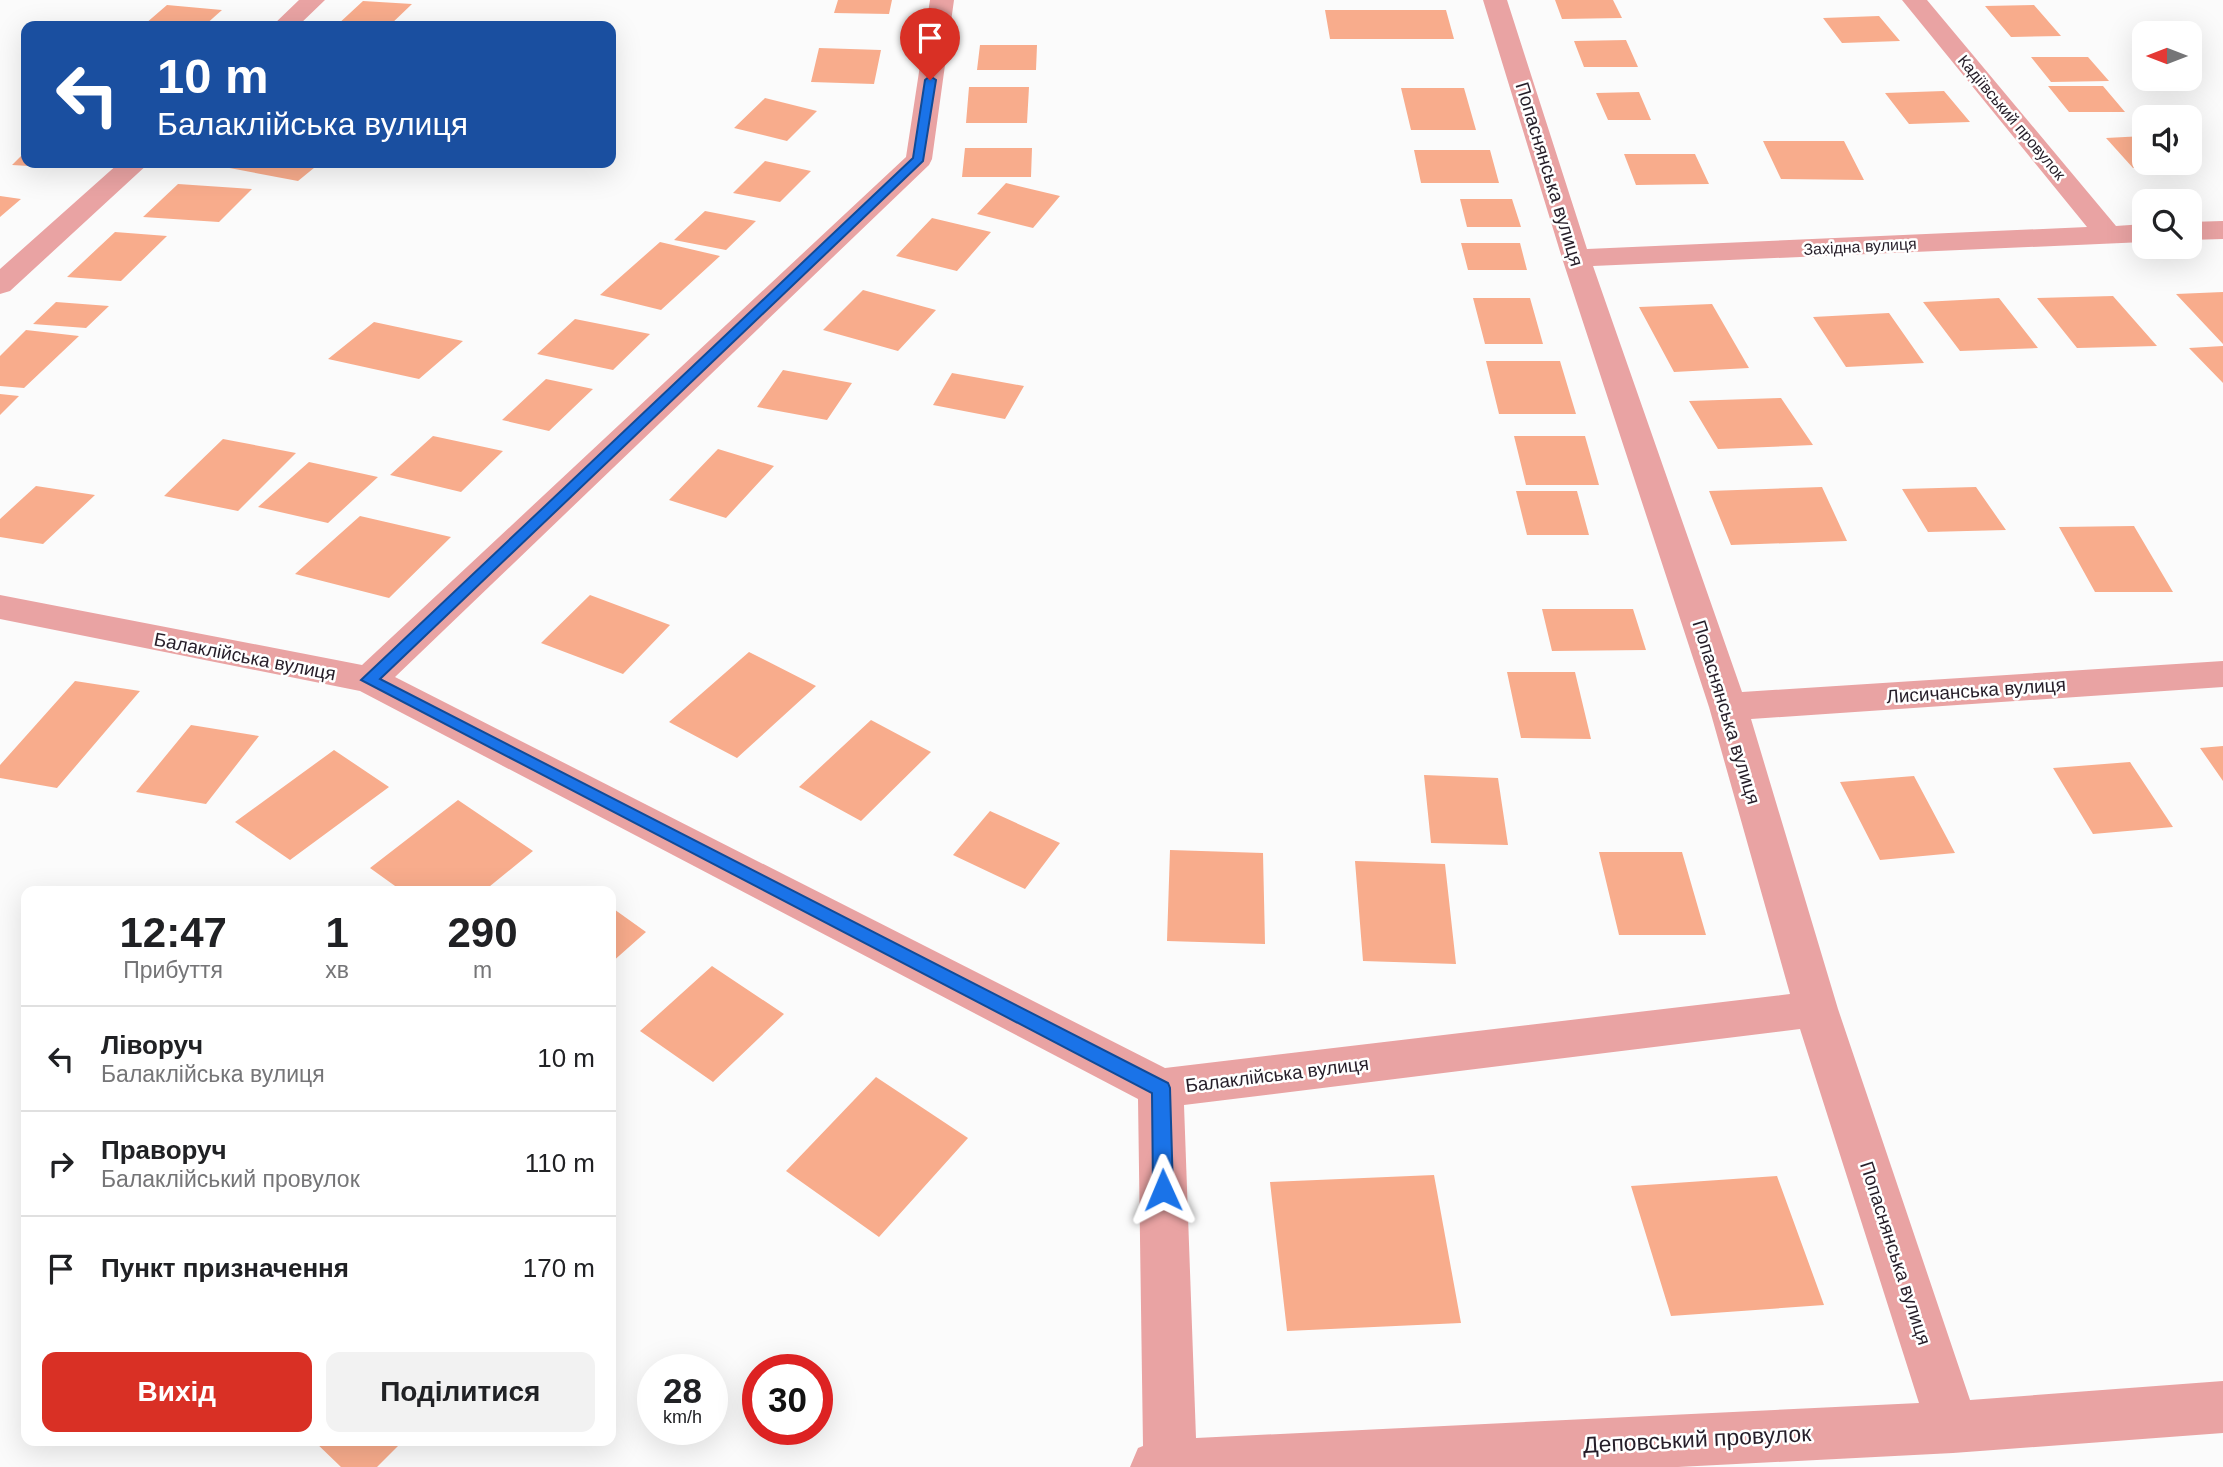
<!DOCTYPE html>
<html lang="uk">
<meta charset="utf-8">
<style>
:root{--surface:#fff;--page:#f2f2f2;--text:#202124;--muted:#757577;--line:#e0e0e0;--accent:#d93025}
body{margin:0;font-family:Helvetica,sans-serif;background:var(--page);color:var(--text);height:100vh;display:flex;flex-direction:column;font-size:26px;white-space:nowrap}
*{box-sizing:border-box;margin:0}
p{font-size:23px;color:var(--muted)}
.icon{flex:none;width:38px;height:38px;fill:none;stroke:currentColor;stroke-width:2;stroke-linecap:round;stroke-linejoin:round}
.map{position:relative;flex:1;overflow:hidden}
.drawer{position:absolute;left:21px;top:886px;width:595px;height:560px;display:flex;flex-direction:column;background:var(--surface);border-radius:14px;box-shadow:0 7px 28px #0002}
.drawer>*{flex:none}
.guide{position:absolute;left:21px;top:21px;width:595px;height:147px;border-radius:14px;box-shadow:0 7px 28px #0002;background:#1a4fa0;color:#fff;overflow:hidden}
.needle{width:46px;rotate:270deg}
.tools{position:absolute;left:2132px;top:21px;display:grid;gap:14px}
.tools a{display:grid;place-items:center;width:70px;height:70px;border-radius:14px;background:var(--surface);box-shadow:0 7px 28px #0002;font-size:35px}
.speed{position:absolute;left:637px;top:1354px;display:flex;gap:14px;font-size:35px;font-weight:700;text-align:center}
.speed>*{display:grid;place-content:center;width:91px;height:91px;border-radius:50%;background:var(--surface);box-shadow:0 7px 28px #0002;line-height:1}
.speed small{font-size:18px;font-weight:400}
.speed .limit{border:10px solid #d22;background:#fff;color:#111}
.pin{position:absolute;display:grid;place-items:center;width:60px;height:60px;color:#fff;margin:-72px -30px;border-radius:50% 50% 50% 0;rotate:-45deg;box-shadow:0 0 7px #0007}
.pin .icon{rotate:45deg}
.me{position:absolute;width:77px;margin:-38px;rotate:359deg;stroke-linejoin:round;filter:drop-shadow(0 0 5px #0008)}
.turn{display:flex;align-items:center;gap:24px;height:147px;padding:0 21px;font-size:32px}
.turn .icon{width:91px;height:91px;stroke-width:2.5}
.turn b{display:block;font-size:49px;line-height:60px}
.eta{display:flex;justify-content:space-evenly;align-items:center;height:119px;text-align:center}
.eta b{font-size:42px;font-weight:800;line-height:49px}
.action{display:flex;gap:14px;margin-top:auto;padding:14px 21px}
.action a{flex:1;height:80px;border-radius:14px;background:var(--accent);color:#fff;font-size:28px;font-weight:800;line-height:80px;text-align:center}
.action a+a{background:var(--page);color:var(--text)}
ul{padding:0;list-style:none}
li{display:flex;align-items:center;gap:21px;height:105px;padding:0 21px;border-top:2px solid var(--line)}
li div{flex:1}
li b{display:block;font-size:26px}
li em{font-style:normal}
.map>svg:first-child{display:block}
.building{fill:#f8ac8c}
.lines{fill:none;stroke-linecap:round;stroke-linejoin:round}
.minor{fill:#e9a3a3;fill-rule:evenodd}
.route{fill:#1a73e8;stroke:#114b97;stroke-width:2}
.labels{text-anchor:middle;stroke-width:5;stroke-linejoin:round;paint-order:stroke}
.far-street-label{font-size:16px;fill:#261e29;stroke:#fff}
.street-label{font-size:19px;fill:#261e29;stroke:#fff}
.near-street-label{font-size:23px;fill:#261e29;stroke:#fff}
</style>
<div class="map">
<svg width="2223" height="1467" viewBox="0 0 2223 1467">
<rect width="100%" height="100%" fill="#fbfbfb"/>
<path class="building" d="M 838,0 L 892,0 L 889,14 L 834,13 Z
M 1555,0 L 1613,0 L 1622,18 L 1562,19 Z
M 363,1 L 412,4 L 389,26 L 336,26 Z
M 167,5 L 222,10 L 204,26 L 145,24 Z
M 2034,5 L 2061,36 L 2011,37 L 1985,6 Z
M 1325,10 L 1446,10 L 1454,39 L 1330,39 Z
M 1879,16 L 1900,41 L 1842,43 L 1823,18 Z
M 1626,40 L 1638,67 L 1584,67 L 1574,41 Z
M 980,45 L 1037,45 L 1036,70 L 977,70 Z
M 819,48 L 881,50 L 874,84 L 811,82 Z
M 2031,57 L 2088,57 L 2109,81 L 2051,82 Z
M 2048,86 L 2103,86 L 2125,112 L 2069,112 Z
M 969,87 L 1029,87 L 1027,123 L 966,123 Z
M 1401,88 L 1464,88 L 1476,130 L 1411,130 Z
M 1944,91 L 1970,122 L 1909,124 L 1885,93 Z
M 1639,92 L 1651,120 L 1608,120 L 1596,93 Z
M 765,98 L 817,111 L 787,141 L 734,128 Z
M 2144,136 L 2144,163 L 2187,163 L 2191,166 L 2133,168 L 2106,138 Z
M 1763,141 L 1844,141 L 1864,180 L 1781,179 Z
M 965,148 L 1032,148 L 1031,177 L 962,177 Z
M 1414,150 L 1490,150 L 1499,183 L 1421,183 Z
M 26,151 L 26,163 L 68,163 L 63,168 L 12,165 Z
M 1624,154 L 1695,154 L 1709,184 L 1636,185 Z
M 765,161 L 811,171 L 780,202 L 733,193 Z
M 203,163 L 320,163 L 298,181 Z
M 1006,183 L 1060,196 L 1033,228 L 977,214 Z
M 178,184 L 252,189 L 219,222 L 143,217 Z
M 0,196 L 21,199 L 0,217 Z
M 1460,199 L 1512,199 L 1521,227 L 1467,227 Z
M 705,211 L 756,221 L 726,250 L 674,240 Z
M 932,218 L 991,232 L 957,271 L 896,256 Z
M 115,232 L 167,236 L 121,281 L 67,277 Z
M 660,242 L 720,256 L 661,310 L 600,295 Z
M 1461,243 L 1520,243 L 1527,270 L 1468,270 Z
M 863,290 L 936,310 L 898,351 L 823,330 Z
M 2223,292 L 2223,344 L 2176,294 Z
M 2113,296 L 2157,346 L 2077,348 L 2037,298 Z
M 1473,298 L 1530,298 L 1543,344 L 1485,344 Z
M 1999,298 L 2038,348 L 1960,351 L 1923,302 Z
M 56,302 L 109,306 L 86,328 L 33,324 Z
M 1712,304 L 1749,368 L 1674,372 L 1639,307 Z
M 1889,313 L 1924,363 L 1846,367 L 1813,317 Z
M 575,319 L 650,334 L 613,370 L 537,354 Z
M 374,322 L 463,341 L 419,379 L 328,359 Z
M 26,330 L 79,336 L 24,388 L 0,386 L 0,356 Z
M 2223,346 L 2223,383 L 2189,348 Z
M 1486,361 L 1560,361 L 1576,414 L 1499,414 Z
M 783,370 L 852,383 L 827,420 L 757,407 Z
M 952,373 L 1024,386 L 1005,419 L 933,405 Z
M 546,379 L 593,389 L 549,431 L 502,420 Z
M 0,394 L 19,396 L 0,415 Z
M 1781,398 L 1813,445 L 1718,449 L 1689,401 Z
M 433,436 L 503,451 L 461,492 L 390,475 Z
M 1514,436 L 1585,436 L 1599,485 L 1526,485 Z
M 223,439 L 296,453 L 238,511 L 164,496 Z
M 718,449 L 774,466 L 726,518 L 669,500 Z
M 309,462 L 378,477 L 328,523 L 258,507 Z
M 36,486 L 95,495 L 43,544 L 0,537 L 0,519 Z
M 1822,487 L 1847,541 L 1731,545 L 1709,491 Z
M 1976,487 L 2006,530 L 1928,532 L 1902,489 Z
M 1516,491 L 1577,491 L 1589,535 L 1527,535 Z
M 360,516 L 451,537 L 389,598 L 295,574 Z
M 2134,526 L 2173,592 L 2095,592 L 2059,527 Z
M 590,595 L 670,625 L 623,674 L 541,643 Z
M 1542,609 L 1633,609 L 1646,650 L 1552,651 Z
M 749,652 L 816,686 L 737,758 L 669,722 Z
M 1507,672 L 1575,672 L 1591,739 L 1521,738 Z
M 75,681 L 140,691 L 57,788 L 0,778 L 0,765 Z
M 871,720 L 931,752 L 861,821 L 799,787 Z
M 191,725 L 259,736 L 206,804 L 136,792 Z
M 2223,746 L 2223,781 L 2200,748 Z
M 334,750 L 389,787 L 290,860 L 235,822 Z
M 2130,762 L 2173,827 L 2093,834 L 2053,768 Z
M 1424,775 L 1498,778 L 1508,845 L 1431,843 Z
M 1914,776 L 1955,853 L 1880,860 L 1840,782 Z
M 458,800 L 533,851 L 484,891 L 402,891 L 370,868 Z
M 990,811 L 1060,843 L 1025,889 L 953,855 Z
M 1170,850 L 1263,853 L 1265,944 L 1167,941 Z
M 1599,852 L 1682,852 L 1706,935 L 1619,935 Z
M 1355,861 L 1445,864 L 1456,964 L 1363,961 Z
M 611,907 L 646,932 L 611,963 Z
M 712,966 L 784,1014 L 713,1082 L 640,1031 Z
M 876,1077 L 968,1138 L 879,1237 L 786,1171 Z
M 1434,1175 L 1461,1323 L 1287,1331 L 1270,1182 Z
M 1777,1176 L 1824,1305 L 1671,1316 L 1631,1186 Z
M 313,1440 L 404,1440 L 377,1467 L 341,1467 Z"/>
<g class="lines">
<path class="minor" d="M 299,0 L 325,0 L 298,26 L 272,26 Z
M 930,0 L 954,0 L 932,159 L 929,165 L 395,677 L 1165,1068 L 1790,994 L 1709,707 L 1562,258 L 1483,0 L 1507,0 L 1587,249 L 2087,227 L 1902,0 L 1927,0 L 2116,226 L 2144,224 L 2144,242 L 1593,266 L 1742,692 L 2223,661 L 2223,687 L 1751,719 L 1838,1009 L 1970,1400 L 2223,1381 L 2223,1433 L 1953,1453 L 1678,1467 L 1130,1467 L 1138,1448 L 1143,1446 L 1138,1099 L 360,691 L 0,619 L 0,595 L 362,665 L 906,157 ZM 1800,1029 L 1919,1403 L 1196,1438 L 1184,1105 Z
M 119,163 L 149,163 L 10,291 L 0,294 L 0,269 Z
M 2223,221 L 2223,239 L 2189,240 L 2189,222 Z"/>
</g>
<path class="route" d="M 930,76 L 936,80 L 923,161 L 380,679 L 1168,1083 L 1170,1088 L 1173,1190 L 1170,1196 L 1163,1199 L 1156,1196 L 1153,1190 L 1152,1093 L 361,680 L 913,158 L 925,80 Z"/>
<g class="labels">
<g class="far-street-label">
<text transform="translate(2012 117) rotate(50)" y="6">Кадіївський провулок</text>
<text transform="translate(1860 246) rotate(-3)" y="6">Західна вулиця</text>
</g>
<g class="street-label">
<text transform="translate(1550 174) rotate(73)" y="7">Попаснянська вулиця</text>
<text transform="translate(245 656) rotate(11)" y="7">Балаклійська вулиця</text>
<text transform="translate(1976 690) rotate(-4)" y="7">Лисичанська вулиця</text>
<text transform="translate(1727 712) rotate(73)" y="7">Попаснянська вулиця</text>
<text transform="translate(1277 1074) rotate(-7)" y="7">Балаклійська вулиця</text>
<text transform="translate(1896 1253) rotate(72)" y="7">Попаснянська вулиця</text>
</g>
<g class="near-street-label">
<text transform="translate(1697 1439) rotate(-3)" y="8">Деповський провулок</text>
</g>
</g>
</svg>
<div class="tools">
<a><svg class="needle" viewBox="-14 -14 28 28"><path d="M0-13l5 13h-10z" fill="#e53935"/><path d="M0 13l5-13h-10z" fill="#757577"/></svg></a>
<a><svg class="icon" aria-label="sound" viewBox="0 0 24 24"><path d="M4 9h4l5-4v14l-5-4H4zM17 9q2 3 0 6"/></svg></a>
<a><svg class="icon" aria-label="search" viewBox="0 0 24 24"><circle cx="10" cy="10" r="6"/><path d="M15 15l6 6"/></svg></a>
</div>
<div class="speed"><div>28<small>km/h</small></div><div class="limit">30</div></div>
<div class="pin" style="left:930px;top:80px;background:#d93025"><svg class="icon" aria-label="arrive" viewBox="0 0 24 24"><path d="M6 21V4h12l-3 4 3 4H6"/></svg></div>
<svg class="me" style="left:1163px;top:1190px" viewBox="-20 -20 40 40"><path d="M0-17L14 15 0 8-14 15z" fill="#1a73e8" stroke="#fff" stroke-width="4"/></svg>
<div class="guide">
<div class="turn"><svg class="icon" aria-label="left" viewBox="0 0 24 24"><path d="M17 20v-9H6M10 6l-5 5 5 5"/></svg><div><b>10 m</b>Балаклійська вулиця</div></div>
</div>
<section class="drawer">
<div class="eta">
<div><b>12:47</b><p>Прибуття</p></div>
<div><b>1</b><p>хв</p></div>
<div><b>290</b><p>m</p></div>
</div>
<ul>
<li><svg class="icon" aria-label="left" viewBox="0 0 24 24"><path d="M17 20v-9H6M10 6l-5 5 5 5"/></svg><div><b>Ліворуч</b><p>Балаклійська вулиця</p></div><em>10 m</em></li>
<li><svg class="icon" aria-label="right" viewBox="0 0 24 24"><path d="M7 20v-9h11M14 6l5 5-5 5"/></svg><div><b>Праворуч</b><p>Балаклійський провулок</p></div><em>110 m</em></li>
<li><svg class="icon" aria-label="arrive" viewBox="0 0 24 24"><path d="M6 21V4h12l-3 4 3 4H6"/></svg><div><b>Пункт призначення</b></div><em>170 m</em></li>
</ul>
<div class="action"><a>Вихід</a><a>Поділитися</a></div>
</section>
</div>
